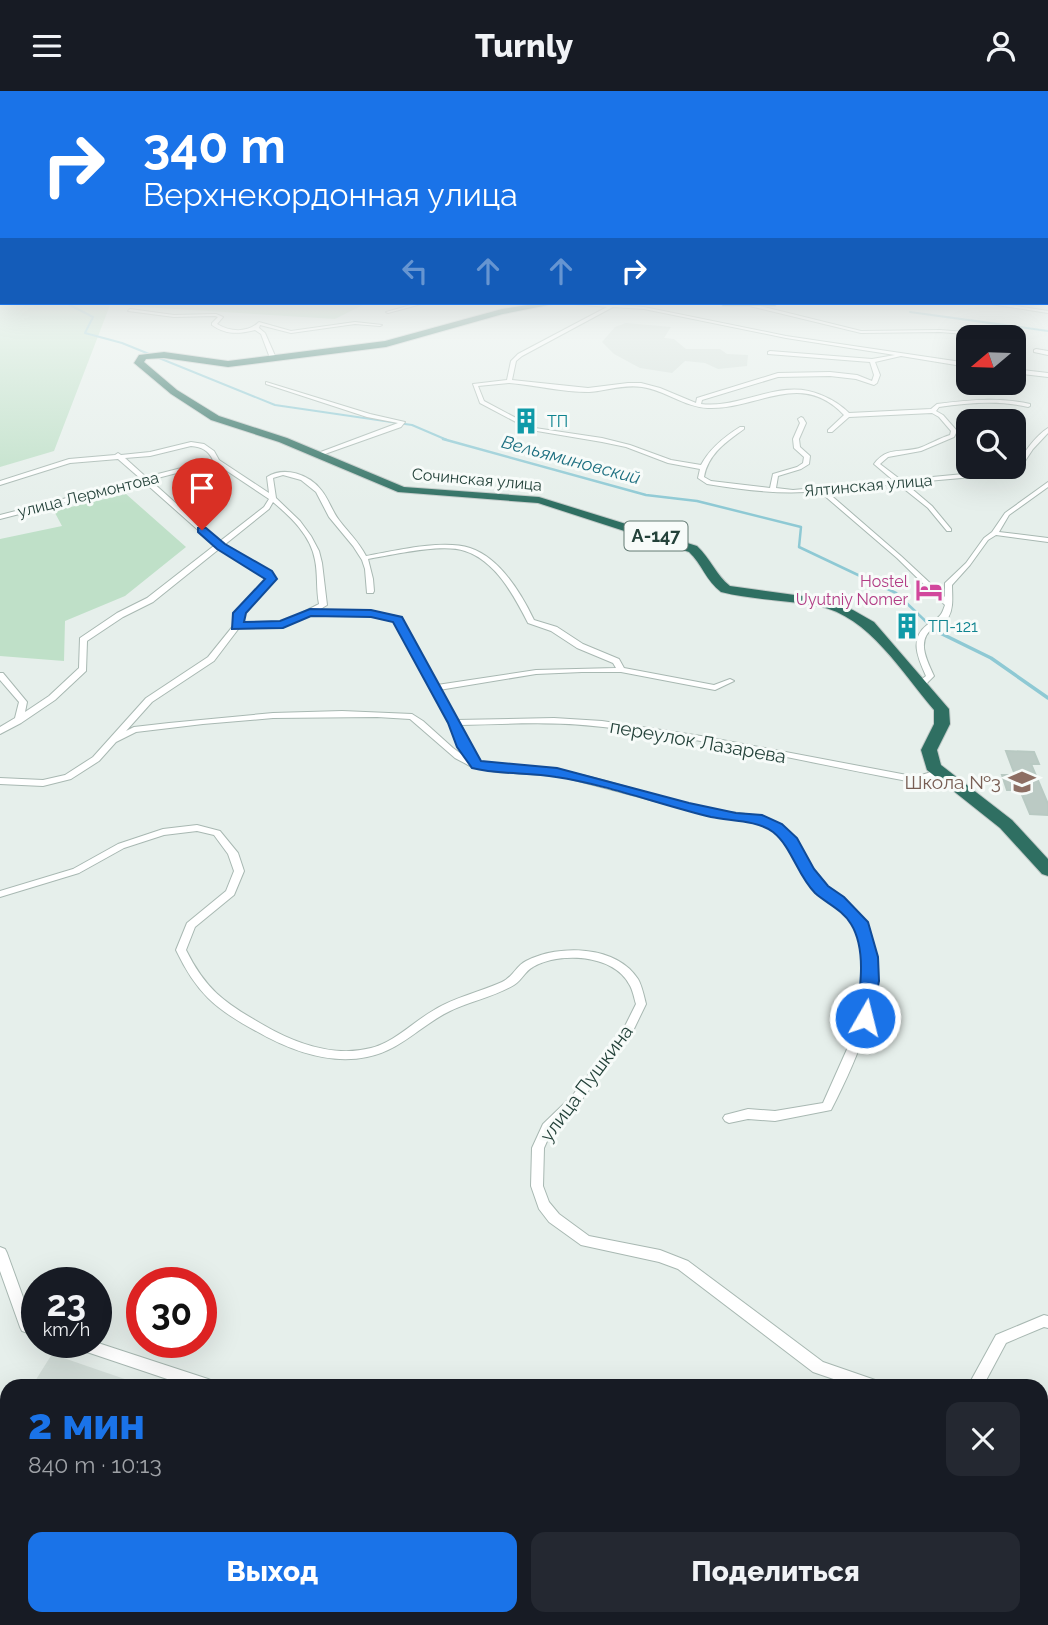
<!DOCTYPE html>
<html lang="ru">
<meta charset="utf-8">
<style>
:root{--surface:#171b24;--page:#242831;--text:#f1f3f6;--muted:#9ea1a6;--accent:#1a73e8}
body{margin:0;font-family:Raleway,sans-serif;background:var(--page);color:var(--text);height:100vh;display:flex;flex-direction:column;font-size:26px;white-space:nowrap}
*{box-sizing:border-box;margin:0}
p{font-size:23px;color:var(--muted)}
.icon{flex:none;width:38px;height:38px;fill:none;stroke:currentColor;stroke-width:2;stroke-linecap:round;stroke-linejoin:round}
.map{position:relative;flex:1;overflow:hidden}
.details{position:absolute;left:0px;top:1288px;width:1048px;height:247px;display:flex;flex-direction:column;background:var(--surface);border-radius:21px 21px 0 0;box-shadow:0 7px 28px #0002}
.details>*{flex:none}
.banner{position:absolute;left:0px;top:0px;width:1048px;height:214px;box-shadow:0 7px 28px #0002;background:#1a73e8;color:#fff;overflow:hidden}
.needle{width:46px;rotate:251deg}
.fabs{position:absolute;left:956px;top:234px;display:grid;gap:14px}
.fabs a{display:grid;place-items:center;width:70px;height:70px;border-radius:14px;background:var(--surface);box-shadow:0 7px 28px #0002;font-size:35px}
.speed{position:absolute;left:21px;top:1176px;display:flex;gap:14px;font-size:35px;font-weight:700;text-align:center}
.speed>*{display:grid;place-content:center;width:91px;height:91px;border-radius:50%;background:var(--surface);box-shadow:0 7px 28px #0002;line-height:1}
.speed small{font-size:18px;font-weight:400}
.speed .limit{border:10px solid #d22;background:#fff;color:#111}
.pin{position:absolute;display:grid;place-items:center;width:60px;height:60px;color:#fff;margin:-72px -30px;border-radius:50% 50% 50% 0;rotate:-45deg;box-shadow:0 0 7px #0007}
.pin .icon{rotate:45deg}
.me{position:absolute;width:77px;margin:-38px;rotate:8deg;stroke-linejoin:round;filter:drop-shadow(0 0 5px #0008)}
.turn{display:flex;align-items:center;gap:24px;height:147px;padding:0 28px;font-size:32px}
.turn .icon{width:91px;height:91px;stroke-width:2.5}
.turn b{display:block;font-size:49px;line-height:60px}
.lanes{display:flex;align-items:center;height:66px;padding:0 28px;background:#0003;justify-content:center;gap:35px;direction:ltr}
.lanes .off{opacity:.35}
.round{display:grid;place-items:center;flex:none;width:74px;height:74px;border-radius:14px;background:var(--page)}
.summary{display:flex;align-items:center;justify-content:space-between;height:119px;padding:0 28px}
h1{font-size:42px;font-weight:800;line-height:52px;color:var(--accent)}
.cta{display:flex;gap:14px;margin-top:auto;padding:14px 28px}
.cta a{flex:1;height:80px;border-radius:14px;background:var(--accent);color:#fff;font-size:28px;font-weight:800;line-height:80px;text-align:center}
.cta a+a{background:var(--page);color:var(--text)}
header{display:flex;justify-content:space-between;align-items:center;height:91px;padding:0 28px;background:var(--surface);font-size:32px;font-weight:800}
.map>svg:first-child{display:block}
.built{fill:#d4dfda}
.green{fill:#bfe0c8}
.lines{fill:none;stroke-linecap:round;stroke-linejoin:round}
.stream-far2{stroke:#8ec9d4;stroke-width:2}
.stream-far1{stroke:#8ec9d4;stroke-width:2.5}
.stream{stroke:#8ec9d4;stroke-width:3.5}
.building{fill:#bbcac4;stroke:#b8c9c2;stroke-width:2}
.street-casing{stroke:#a8b8b2;stroke-width:2}
.highway-casing{stroke:#c2cac8;stroke-width:2}
.street{fill:#fff;fill-rule:evenodd}
.highway{fill:#2f6f62;fill-rule:evenodd}
.route{fill:#1a73e8;stroke:#114b97;stroke-width:2}
.labels{text-anchor:middle;stroke-width:6;stroke-linejoin:round;paint-order:stroke}
.far-culture-label{font-size:16px;fill:#0d838f;stroke:#f7fbf9;text-anchor:start}
.far-street-label{font-size:16px;fill:#24423a;stroke:#f7fbf9}
.far-hotel-label{font-size:16px;fill:#b23c85;stroke:#f7fbf9;text-anchor:end}
.far-water-label{font-size:18px;font-style:italic;fill:#1c6f80;stroke:#f7fbf9}
.shield{fill:#f7fbf9;stroke:#637a73;stroke-width:2}
.shield-label{font-size:18px;font-weight:bold;fill:#24423a}
.street-label{font-size:19px;fill:#24423a;stroke:#f7fbf9}
.education-label{font-size:19px;fill:#785e54;stroke:#f7fbf9;text-anchor:end}
</style>
<header><svg class="icon" aria-label="menu" viewBox="0 0 24 24"><path d="M4 6h16M4 12h16M4 18h16"/></svg>Turnly<svg class="icon" aria-label="person" viewBox="0 0 24 24"><circle cx="12" cy="8" r="4"/><path d="M4 21q1-7 8-7t8 7"/></svg></header>
<div class="map">
<svg width="1048" height="1534" viewBox="0 0 1048 1534">
<rect width="100%" height="100%" fill="#e6efeb"/>
<path class="built" d="M 626,232 L 671,236 L 664,247 L 674,248 L 686,258 L 720,258 L 727,263 L 748,264 L 747,275 L 718,278 L 705,272 L 685,270 L 672,282 L 640,277 L 614,263 L 602,251 L 615,236 Z
M 52,1263 L 145,1295 L 32,1295 Z
M 7,1315 L 7,1528 L 525,1528 L 547,1534 L 0,1534 L 0,1321 Z"/>
<path class="green" d="M 0,199 L 2,212 L 367,212 L 335,228 L 110,214 L 54,360 L 0,376 Z
M 126,403 L 186,456 L 125,505 L 65,530 L 64,570 L 0,565 L 0,448 L 62,435 L 54,420 Z"/>
<g class="lines">
<path class="stream-far2" d="M 66,212 L 93,226 L 85,242 L 122,252 L 275,314 L 412,334 L 447,349
M 910,221 L 1048,240"/>
<path class="stream-far1" d="M 443,348 L 646,404 L 697,410 L 801,436 L 799,456 L 896,502 L 938,542"/>
<path class="stream" d="M 936,540 L 991,567 L 1048,607"/>
</g>
<path class="building" d="M 1006,660 L 1034,661 L 1039,673 L 1031,673 L 1048,713 L 1048,724 L 1030,723 L 1020,699 L 1007,699 L 1002,684 L 1015,684 Z"/>
<g class="lines">
<g class="street-casing">
<path id="street" d="M 418,212 L 425,212 L 388,222 L 386,221 Z
M 571,212 L 612,213 L 617,212 L 618,214 L 644,216 L 786,245 L 968,272 L 968,276 L 901,265 L 875,271 L 880,284 L 877,292 L 874,294 L 856,288 L 830,285 L 778,286 L 702,309 L 701,313 C 742,318 781,286 821,304 C 831,308 841,314 849,322 L 931,318 L 937,313 C 969,309 998,306 1030,313 L 1030,315 L 1028,316 C 998,309 969,312 939,316 L 936,320 L 943,324 L 957,340 L 954,346 L 921,360 L 888,366 L 880,373 L 901,389 L 995,380 L 1015,377 C 1023,363 1034,346 1048,337 L 1048,342 L 1033,358 L 1019,379 L 995,384 L 905,392 L 932,415 L 951,438 L 951,440 L 947,440 L 928,417 L 898,393 L 826,400 L 901,465 L 945,506 L 945,492 L 966,472 L 984,447 L 992,441 L 1005,422 L 1048,391 L 1048,396 L 1009,424 L 999,441 L 1048,447 L 1048,451 L 996,444 L 988,449 L 970,474 L 952,494 C 952,505 954,517 948,527 C 945,531 938,533 934,536 C 916,549 926,568 934,585 L 924,595 L 918,595 L 918,591 L 926,585 C 918,567 909,548 927,534 C 938,525 940,529 945,514 L 897,467 L 819,400 C 782,404 744,399 707,393 L 698,387 L 700,378 L 668,372 L 626,356 L 602,351 L 531,339 L 480,312 L 473,293 L 507,289 L 511,270 L 518,263 L 607,216 L 573,213 ZM 613,216 L 644,218 L 786,247 L 895,264 L 872,268 L 770,260 L 768,261 L 768,263 L 870,271 L 874,284 L 872,290 L 857,284 L 830,281 L 778,282 L 697,307 L 696,312 L 660,297 L 641,292 L 628,292 L 588,297 L 512,289 L 516,270 L 522,265 ZM 509,292 C 535,294 562,301 589,301 C 606,300 624,293 642,296 C 665,299 684,316 708,317 C 757,319 801,278 844,324 L 828,339 L 828,341 L 832,341 L 849,326 L 932,322 L 939,326 L 951,340 L 950,344 C 940,347 932,352 922,356 C 904,363 888,354 874,373 L 894,390 L 793,399 L 776,397 L 778,385 L 801,378 L 809,373 L 810,365 L 800,356 L 799,348 L 806,332 L 803,327 L 801,326 L 798,328 L 800,332 L 793,348 L 794,357 L 804,366 L 803,372 L 797,376 L 773,383 L 770,397 L 711,390 L 704,386 C 708,363 726,351 744,338 L 744,336 L 740,336 C 724,346 710,357 701,374 L 671,369 L 630,354 L 602,347 L 535,337 L 484,310 L 478,295 Z
M 988,212 L 997,212 L 1048,220 L 1048,222 L 990,213 Z
M 752,213 L 861,240 L 940,239 L 1004,244 L 1006,245 L 1004,246 L 940,241 L 861,242 L 750,215 Z
M 130,218 L 174,224 L 216,223 L 223,226 L 217,233 C 230,241 248,242 259,231 L 291,240 L 355,231 L 382,234 L 380,235 L 355,233 L 291,242 L 260,234 L 259,237 L 265,242 L 276,267 L 273,269 L 270,267 L 261,243 L 255,239 C 239,243 226,244 212,234 L 212,232 L 218,226 L 215,225 L 174,226 L 128,220 Z
M 1036,258 L 1048,260 L 1048,264 L 1034,261 L 1034,259 Z
M 1013,278 L 1048,282 L 1048,286 L 1013,282 Z
M 266,291 L 370,323 L 405,331 L 401,336 L 322,364 L 318,364 L 318,362 L 398,332 L 367,326 L 266,293 Z
M 191,351 L 204,353 L 214,360 L 219,369 L 269,402 L 267,386 C 284,375 310,383 322,400 C 329,409 332,420 339,429 C 348,441 359,451 366,465 C 394,460 443,448 470,457 C 500,467 521,502 534,529 L 557,536 L 583,553 L 619,568 L 624,577 L 714,594 L 730,588 L 734,590 L 715,599 L 621,581 L 582,581 L 536,583 L 439,599 L 456,629 L 554,627 L 602,630 L 701,645 L 907,684 L 918,685 L 938,679 L 941,680 L 942,682 L 941,684 L 918,691 L 907,690 C 806,671 705,647 603,636 C 555,630 507,633 459,634 L 480,672 C 506,679 532,675 559,679 C 609,688 657,707 707,718 C 731,723 758,720 779,734 C 802,749 807,779 826,797 C 838,808 852,815 862,828 C 868,837 870,848 872,858 C 882,914 856,970 831,1019 L 775,1030 L 748,1028 L 729,1032 L 725,1030 L 723,1027 L 725,1024 L 748,1018 L 775,1020 L 823,1012 L 848,956 L 861,914 L 864,893 L 864,872 L 860,850 L 855,834 L 850,827 L 812,794 L 786,751 L 780,743 L 765,733 L 751,730 L 708,724 L 559,685 L 496,681 L 472,676 L 455,667 L 410,628 L 377,626 L 273,627 L 203,633 L 136,641 L 116,651 L 99,670 L 71,688 L 43,695 L 0,693 L 0,687 L 43,689 L 65,684 L 93,666 L 146,607 L 208,566 L 233,535 L 237,520 L 267,488 L 265,484 L 219,458 L 153,511 L 123,526 L 87,550 L 86,580 L 55,609 L 21,632 L 0,643 L 0,636 L 15,627 L 19,611 L 0,589 L 0,582 L 3,582 L 27,611 L 25,621 L 49,605 L 79,577 L 80,547 L 117,522 L 147,507 L 215,454 L 144,391 L 0,428 L 0,424 L 141,388 L 118,368 L 70,372 L 0,394 L 0,390 L 69,368 L 115,364 L 118,362 L 121,364 L 150,361 ZM 191,355 C 202,356 208,359 213,369 L 146,386 L 125,367 L 150,365 ZM 215,372 L 269,408 L 264,416 L 219,451 L 150,389 ZM 283,384 L 301,389 L 316,401 L 329,426 L 353,455 L 362,469 L 365,478 L 367,502 L 373,502 L 374,500 L 373,488 L 368,468 C 393,464 442,452 465,460 C 496,470 514,505 528,532 L 551,540 L 577,557 L 613,572 L 616,577 L 536,579 L 437,594 L 400,526 L 371,520 L 319,519 L 327,514 L 322,472 L 319,460 L 311,445 L 300,430 L 276,407 L 273,387 ZM 273,411 C 291,426 311,445 315,469 C 318,483 316,498 319,513 L 282,532 L 241,533 L 244,523 L 275,488 L 271,481 L 223,455 L 269,418 ZM 311,523 L 371,524 L 394,530 L 468,668 L 453,657 L 423,630 L 412,623 L 342,620 L 273,622 L 169,632 L 134,636 L 126,640 L 152,611 L 214,570 L 239,537 L 283,536 Z
M 197,734 L 220,740 L 238,762 L 244,780 L 234,804 L 195,836 L 186,859 C 205,897 223,911 260,932 C 292,951 333,967 371,957 C 395,951 413,931 434,919 C 455,906 480,901 502,891 C 513,886 516,875 526,870 C 559,853 616,854 638,888 C 642,895 644,905 646,913 L 632,942 L 580,1011 L 552,1039 L 544,1057 L 543,1095 L 549,1111 L 559,1123 L 589,1145 L 660,1159 L 688,1170 L 823,1271 L 878,1290 L 880,1295 L 854,1295 L 813,1281 L 678,1178 L 659,1171 L 581,1154 L 549,1131 L 539,1118 L 531,1095 L 532,1057 L 543,1033 L 572,1005 L 624,937 L 636,913 C 634,907 633,899 629,893 C 613,863 559,861 533,876 C 525,880 522,889 514,894 C 494,906 471,910 450,920 C 421,934 400,960 367,966 C 329,974 289,959 256,940 C 215,918 196,901 176,859 L 187,832 L 226,800 L 234,780 L 228,763 L 214,744 L 197,740 L 164,744 L 124,757 L 79,782 L 0,806 L 0,800 L 73,778 L 118,753 L 163,738 Z
M 0,1156 L 5,1158 L 7,1162 L 32,1231 L 37,1233 L 37,1245 L 22,1240 L 20,1236 L 0,1180 Z
M 1044,1224 L 1048,1225 L 1048,1237 L 1044,1236 L 1006,1252 L 983,1295 L 968,1295 L 996,1244 Z
M 68,1251 L 95,1251 L 208,1288 L 213,1290 L 215,1295 L 188,1295 L 75,1257 L 70,1256 Z
M 1041,1520 L 1048,1522 L 1048,1534 L 1035,1534 L 1033,1528 L 1041,1528 Z"/>
</g>
<g class="highway-casing">
<path id="highway" d="M 541,212 L 559,212 L 503,223 L 386,256 L 228,276 L 164,267 L 146,268 L 144,271 L 177,299 L 219,325 L 287,347 L 404,396 L 539,406 L 697,455 C 711,468 716,484 730,495 L 824,508 L 853,519 L 874,531 L 949,618 L 950,633 L 937,659 L 941,674 L 1012,729 L 1048,768 L 1048,785 L 1042,783 L 1000,737 L 927,679 L 921,659 L 934,633 L 934,619 C 902,582 869,525 818,515 C 786,509 753,509 721,501 C 706,490 702,473 689,461 L 538,412 L 398,401 L 279,351 L 211,329 L 171,303 L 134,272 L 139,264 L 164,261 L 228,270 L 385,250 L 502,218 Z
M 719,212 L 779,212 L 775,215 L 723,215 Z"/>
</g>
<use href="#street" class="street"/>
<use href="#highway" class="highway"/>
</g>
<linearGradient id="sky" x2="0" y2="1"><stop stop-color="#84bce0"/><stop offset="0.48" stop-color="#f4f8f6"/><stop offset="1" stop-color="#f4f8f6" stop-opacity="0"/></linearGradient>
<rect width="1048" height="414" fill="url(#sky)"/>
<path class="route" d="M 198,437 L 206,437 L 225,453 L 272,480 L 277,488 L 246,522 L 244,531 L 280,530 L 310,518 L 371,519 L 402,526 L 481,670 L 557,677 L 689,712 L 736,722 L 762,724 L 782,733 L 797,747 L 814,778 L 828,795 L 844,806 L 868,831 L 878,866 L 879,890 L 871,932 L 858,932 L 856,927 C 860,899 867,859 851,833 C 843,819 826,812 815,802 C 797,784 792,756 773,741 C 757,729 730,730 711,726 C 660,714 609,694 556,686 C 529,681 499,684 472,677 L 457,656 L 448,632 L 393,531 L 371,526 L 311,525 L 283,537 L 232,538 L 233,522 L 265,488 L 217,458 L 198,441 Z"/>
<defs>
<g id="building-bare" transform="scale(2.1)"><path d="M-4-6H4V6H1V3H-1V6H-4ZM-2.5-4.3h1.7v1.8h-1.7ZM.8-4.3h1.7v1.8H.8ZM-2.5-1h1.7V.8h-1.7ZM.8-1h1.7V.8H.8Z" fill="#0f9aa8" stroke="#f7fbf9" stroke-width="2.5" paint-order="stroke"/></g>
<g id="hotel-bare" transform="scale(2.1)"><path d="M-6-4.5h1.5V1H6V5H4.5V3h-9V5H-6ZM-4 0a1.8 1.8 0 1 1 3.6 0ZM.5 0V-2.5h3Q6-2.5 6 0Z" fill="#d1479c" stroke="#f7fbf9" stroke-width="2.5" paint-order="stroke"/></g>
<g id="school-bare" transform="scale(2.1)"><path d="M0-5L7-2L0 1L-7-2ZM-4 1L0 2.5L4 1V4Q0 6-4 4Z" fill="#8d6e63" stroke="#f7fbf9" stroke-width="2.5" paint-order="stroke"/></g>
</defs>
<g fill-rule="evenodd">
<use href="#building-bare" x="526" y="330"/>
<use href="#hotel-bare" x="929" y="499"/>
<use href="#building-bare" x="907" y="535"/>
<use href="#school-bare" x="1022" y="691"/>
</g>
<g class="labels">
<g class="far-culture-label">
<text x="547" y="336">ТП</text>
<text x="928" y="541">ТП-121</text>
</g>
<g class="far-street-label">
<text transform="translate(477 388) rotate(5)" y="6">Сочинская улица</text>
<text transform="translate(868 394) rotate(-5)" y="6">Ялтинская улица</text>
<text transform="translate(88 403) rotate(-14)" y="6">улица Лермонтова</text>
</g>
<g class="far-hotel-label">
<text x="908" y="496">Hostel<tspan x="908" dy="18">Uyutniy Nomer</tspan></text>
</g>
<g class="far-water-label">
<text transform="translate(571 369) rotate(15)" y="6">Вельяминовский</text>
</g>
<rect class="shield" x="624.5" y="430.5" width="63" height="29" rx="5"/>
<g class="shield-label">
<text x="656" y="451">А-147</text>
</g>
<g class="street-label">
<text transform="translate(698 650) rotate(10)" y="7">переулок Лазарева</text>
<text transform="translate(586 992) rotate(-53)" y="7">улица Пушкина</text>
</g>
<g class="education-label">
<text x="1001" y="698">Школа №3</text>
</g>
</g>
</svg>
<div class="fabs">
<a><svg class="needle" viewBox="-14 -14 28 28"><path d="M0-13l5 13h-10z" fill="#e53935"/><path d="M0 13l5-13h-10z" fill="#9ea1a6"/></svg></a>
<a><svg class="icon" aria-label="search" viewBox="0 0 24 24"><circle cx="10" cy="10" r="6"/><path d="M15 15l6 6"/></svg></a>
</div>
<div class="speed"><div>23<small>km/h</small></div><div class="limit">30</div></div>
<div class="pin" style="left:202px;top:439px;background:#d93025"><svg class="icon" aria-label="arrive" viewBox="0 0 24 24"><path d="M6 21V4h12l-3 4 3 4H6"/></svg></div>
<svg class="me" style="left:865px;top:927px" viewBox="-20 -20 40 40"><circle r="17" fill="#1a73e8" stroke="#fff" stroke-width="3"/><path d="M0-11L8 9 0 5-8 9z" fill="#fff"/></svg>
<div class="banner">
<div class="turn"><svg class="icon" aria-label="right" viewBox="0 0 24 24"><path d="M7 20v-9h11M14 6l5 5-5 5"/></svg><div><b>340 m</b>Верхнекордонная улица</div></div>
<div class="lanes"><svg class="icon off" aria-label="left" viewBox="0 0 24 24"><path d="M17 20v-9H6M10 6l-5 5 5 5"/></svg><svg class="icon off" aria-label="ahead" viewBox="0 0 24 24"><path d="M12 20V5M6 11l6-6 6 6"/></svg><svg class="icon off" aria-label="ahead" viewBox="0 0 24 24"><path d="M12 20V5M6 11l6-6 6 6"/></svg><svg class="icon" aria-label="right" viewBox="0 0 24 24"><path d="M7 20v-9h11M14 6l5 5-5 5"/></svg></div>
</div>
<section class="details">
<div class="summary"><div><h1>2 мин</h1><p>840 m · 10:13</p></div><a class="round"><svg class="icon" aria-label="close" viewBox="0 0 24 24"><path d="M6 6l12 12M18 6L6 18"/></svg></a></div>
<div class="cta"><a>Выход</a><a>Поделиться</a></div>
</section>
</div>
